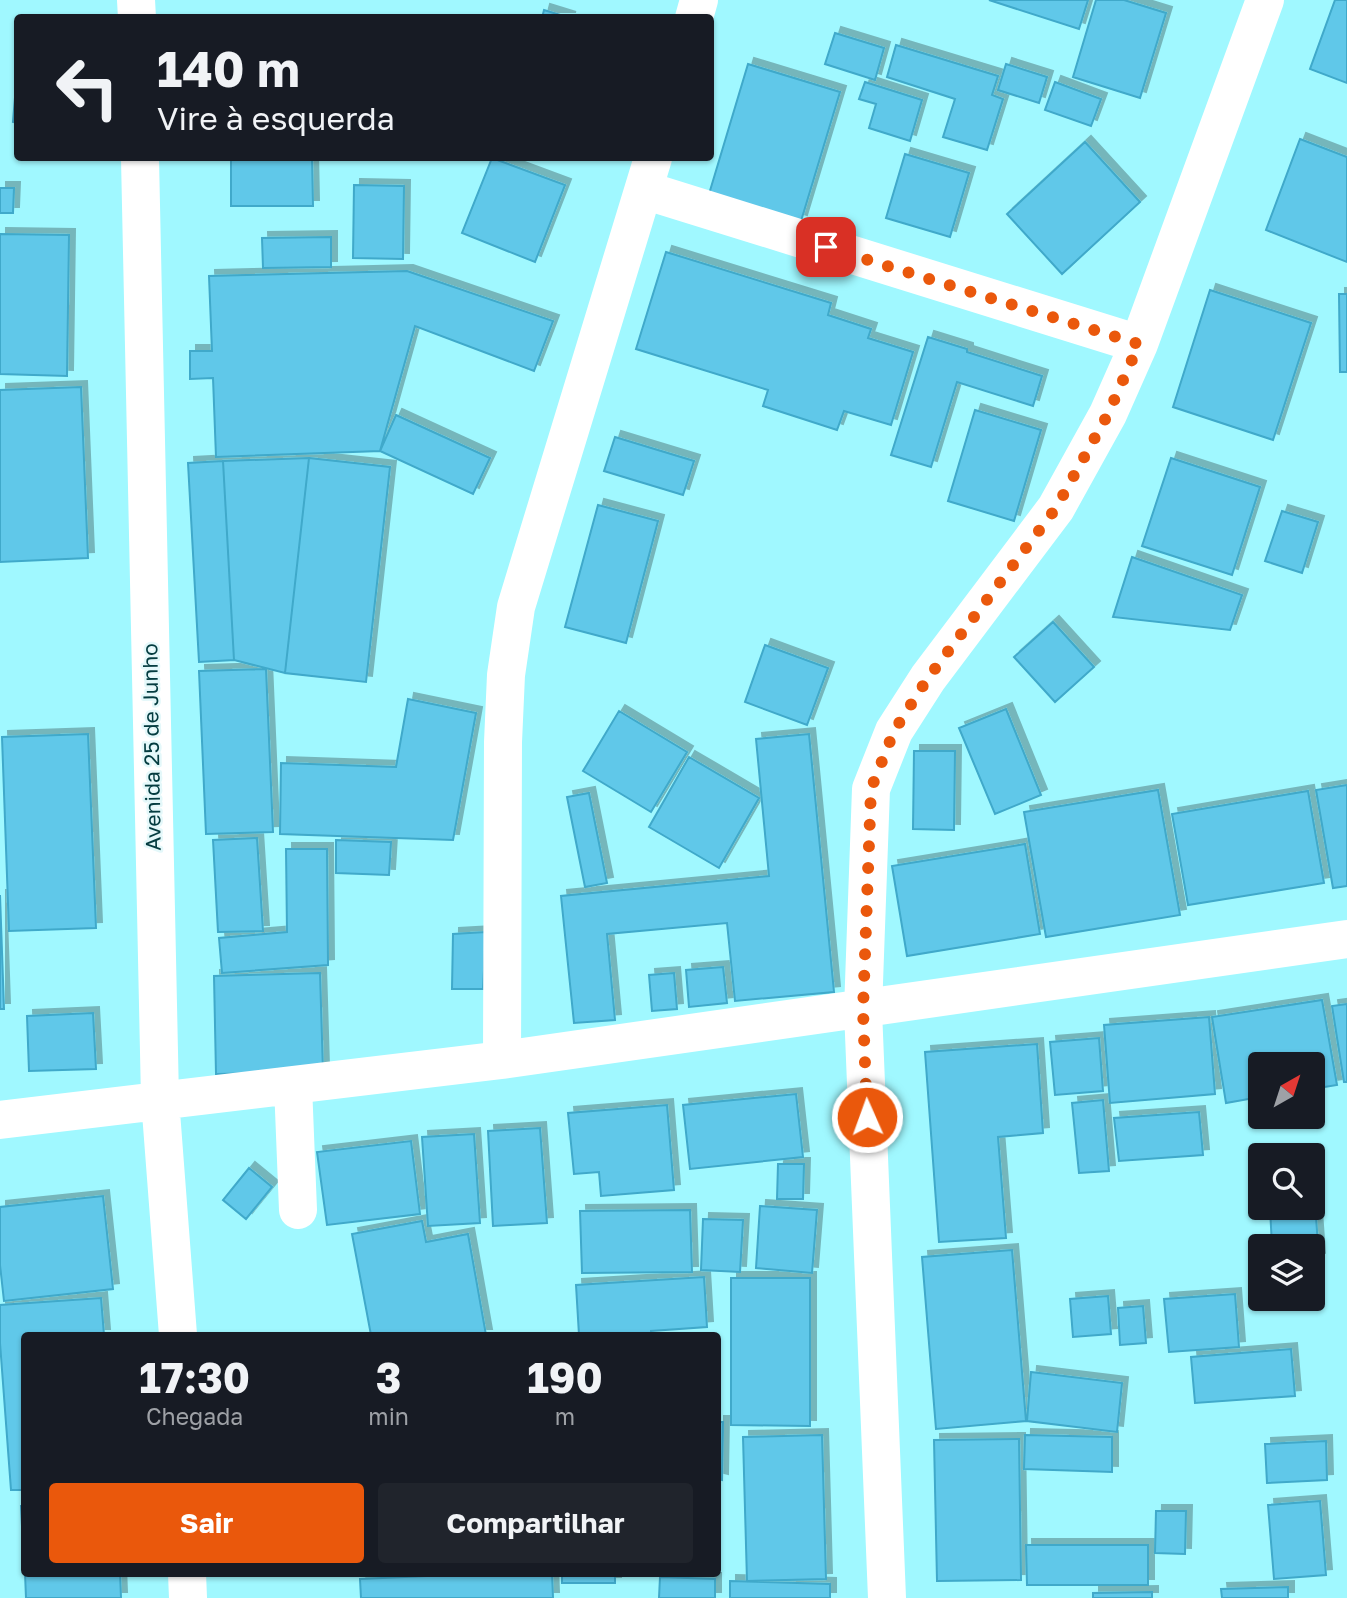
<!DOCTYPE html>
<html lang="pt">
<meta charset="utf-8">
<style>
:root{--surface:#171b24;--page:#20242c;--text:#f1f3f6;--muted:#9ea1a6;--accent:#ea580c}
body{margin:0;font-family:"Golos Text",sans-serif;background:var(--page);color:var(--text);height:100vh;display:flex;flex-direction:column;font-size:26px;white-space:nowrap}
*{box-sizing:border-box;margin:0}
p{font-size:23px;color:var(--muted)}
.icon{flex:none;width:38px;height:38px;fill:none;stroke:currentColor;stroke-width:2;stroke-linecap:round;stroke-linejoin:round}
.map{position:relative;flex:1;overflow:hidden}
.drawer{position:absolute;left:21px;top:1332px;width:700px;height:245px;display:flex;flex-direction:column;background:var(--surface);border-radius:7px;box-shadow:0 2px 5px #0004}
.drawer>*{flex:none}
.hud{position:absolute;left:14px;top:14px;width:700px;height:147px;border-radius:7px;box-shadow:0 2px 5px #0004;background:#171b24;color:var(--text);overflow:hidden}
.needle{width:46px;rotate:39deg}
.buttons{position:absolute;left:1248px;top:1052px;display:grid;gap:14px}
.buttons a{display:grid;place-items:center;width:77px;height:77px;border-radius:7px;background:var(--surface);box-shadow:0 2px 5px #0004;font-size:35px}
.pin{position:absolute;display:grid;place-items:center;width:60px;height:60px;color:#fff;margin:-30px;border-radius:14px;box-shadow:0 4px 10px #0006}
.me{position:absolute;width:77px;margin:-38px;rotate:358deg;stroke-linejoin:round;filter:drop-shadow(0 0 5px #0008)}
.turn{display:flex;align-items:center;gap:24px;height:147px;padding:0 28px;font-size:32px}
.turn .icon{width:91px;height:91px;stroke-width:2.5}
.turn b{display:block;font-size:49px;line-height:60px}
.eta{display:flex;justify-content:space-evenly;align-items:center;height:119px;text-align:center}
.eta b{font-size:42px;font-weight:700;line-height:49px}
.button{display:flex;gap:14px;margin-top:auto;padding:14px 28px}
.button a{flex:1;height:80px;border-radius:7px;background:var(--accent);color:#fff;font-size:28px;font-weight:700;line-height:80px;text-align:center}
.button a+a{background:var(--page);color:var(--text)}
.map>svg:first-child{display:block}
.building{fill:#61c8e9;stroke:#3fa9ca;stroke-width:2;filter:url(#shadow)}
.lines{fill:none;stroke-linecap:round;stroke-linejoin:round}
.minor{stroke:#fff;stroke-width:38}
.route{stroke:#ea580c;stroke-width:12;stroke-dasharray:0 21.6}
.labels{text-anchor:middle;stroke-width:5;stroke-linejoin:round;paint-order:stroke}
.street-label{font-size:21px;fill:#043c40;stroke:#e4f8fa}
</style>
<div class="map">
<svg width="1347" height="1598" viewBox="0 0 1347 1598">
<defs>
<filter id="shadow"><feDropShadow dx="6" dy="-6" stdDeviation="0" flood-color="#0004"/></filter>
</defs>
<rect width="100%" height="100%" fill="#a0f8ff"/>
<path class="building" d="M 989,0 L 1088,0 L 1079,29 Z
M 1096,0 L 1124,0 L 1166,13 L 1140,98 L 1073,77 Z
M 1335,0 L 1347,0 L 1347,83 L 1310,69 Z
M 544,10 L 570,18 L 542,18 Z
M 835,33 L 884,48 L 875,80 L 825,64 Z
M 896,45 L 998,76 L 992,95 L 1003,99 L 987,150 L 943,137 L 955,99 L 887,77 Z
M 748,64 L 840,92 L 801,221 L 709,194 Z
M 1006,64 L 1047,77 L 1039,103 L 998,90 Z
M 17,73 L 18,73 L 18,123 L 13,122 Z
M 865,82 L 922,100 L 910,141 L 869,128 L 876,104 L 859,99 Z
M 1055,82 L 1101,99 L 1091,126 L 1045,110 Z
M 1300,139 L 1347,157 L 1347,262 L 1266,230 Z
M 1085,142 L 1140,202 L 1062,274 L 1007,214 Z
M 905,154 L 969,173 L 950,237 L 886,218 Z
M 231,158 L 312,158 L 313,206 L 231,206 Z
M 492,158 L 565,185 L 535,262 L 462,233 Z
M 354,185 L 404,186 L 403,259 L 353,258 Z
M 0,188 L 14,188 L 13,213 L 0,213 Z
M 0,234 L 69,235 L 67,376 L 0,374 Z
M 331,237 L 331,267 L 263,268 L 262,238 Z
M 666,252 L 831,303 L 828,315 L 871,329 L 868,338 L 913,352 L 891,425 L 844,411 L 837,430 L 763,406 L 768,390 L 636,349 Z
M 407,271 L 553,321 L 534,371 L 415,326 L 380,451 L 216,457 L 213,378 L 190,379 L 190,351 L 212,351 L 209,276 Z
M 1210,290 L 1311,323 L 1273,440 L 1173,407 Z
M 1339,294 L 1347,294 L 1347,372 L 1340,372 Z
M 928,337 L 967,349 L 967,352 L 1042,376 L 1033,406 L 957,382 L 931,467 L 891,455 Z
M 81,387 L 88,558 L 0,562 L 0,390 Z
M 975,410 L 1041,430 L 1014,521 L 948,501 Z
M 396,415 L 490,458 L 473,494 L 380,451 Z
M 615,437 L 694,461 L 683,495 L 604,471 Z
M 309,458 L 285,673 L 234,660 L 223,461 Z
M 309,458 L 390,467 L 366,682 L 285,673 Z
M 1171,458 L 1260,487 L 1232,575 L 1142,546 Z
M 223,461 L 234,660 L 199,662 L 188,463 Z
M 598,505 L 658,521 L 626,643 L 565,627 Z
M 1282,511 L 1318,522 L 1302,573 L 1265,561 Z
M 1132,557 L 1242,595 L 1230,630 L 1113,617 Z
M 1053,622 L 1094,667 L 1055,702 L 1014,657 Z
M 765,645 L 828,668 L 807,725 L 745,702 Z
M 266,669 L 273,832 L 206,834 L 199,671 Z
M 408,699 L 476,713 L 453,840 L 280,834 L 281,763 L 396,767 Z
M 1006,709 L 1041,795 L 995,814 L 959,728 Z
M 619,711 L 687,752 L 651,812 L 583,771 Z
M 88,734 L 96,928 L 9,931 L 2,737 Z
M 809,734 L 834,992 L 735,1001 L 727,923 L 607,934 L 615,1020 L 574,1023 L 561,896 L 769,876 L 756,739 Z
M 914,751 L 955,751 L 954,830 L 913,829 Z
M 689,757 L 759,798 L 719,868 L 649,827 Z
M 1347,785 L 1347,886 L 1333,888 L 1316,790 Z
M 1158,790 L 1180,915 L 1046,937 L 1024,812 Z
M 1308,791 L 1324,883 L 1188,905 L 1172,814 Z
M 589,793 L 607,883 L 585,887 L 567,797 Z
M 257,838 L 263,931 L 218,932 L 213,840 Z
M 336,840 L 391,842 L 389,875 L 336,873 Z
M 1025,844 L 1040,934 L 907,956 L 892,866 Z
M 286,849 L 327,849 L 328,965 L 222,973 L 219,938 L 287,932 Z
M 0,895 L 4,1009 L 0,1009 Z
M 486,932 L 483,989 L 452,989 L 453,934 Z
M 723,967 L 727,1003 L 689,1007 L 686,970 Z
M 320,973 L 323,1072 L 216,1074 L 214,976 Z
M 674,973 L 677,1009 L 652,1011 L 649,975 Z
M 1322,1000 L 1337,1085 L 1312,1089 L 1312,1064 L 1260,1064 L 1260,1097 L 1226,1103 L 1212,1017 Z
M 1347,1004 L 1347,1082 L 1344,1082 L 1332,1006 Z
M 93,1013 L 96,1069 L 29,1071 L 27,1016 Z
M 1209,1017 L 1215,1094 L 1110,1103 L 1104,1025 Z
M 1099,1038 L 1103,1091 L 1055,1095 L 1050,1042 Z
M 1037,1044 L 1043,1133 L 998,1137 L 1006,1238 L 939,1242 L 925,1052 Z
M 796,1094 L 803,1157 L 690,1169 L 683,1105 Z
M 1103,1100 L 1109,1171 L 1079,1173 L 1072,1103 Z
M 667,1105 L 674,1190 L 601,1196 L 599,1172 L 574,1174 L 568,1113 Z
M 1199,1112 L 1203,1155 L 1119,1161 L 1114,1118 Z
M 540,1128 L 547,1223 L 493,1226 L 488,1131 Z
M 474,1134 L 480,1223 L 428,1226 L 422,1137 Z
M 411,1141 L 420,1214 L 327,1225 L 317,1152 Z
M 1312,1161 L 1319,1259 L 1312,1260 L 1312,1246 L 1272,1246 L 1270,1208 L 1312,1208 Z
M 778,1164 L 804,1164 L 803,1199 L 777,1199 Z
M 249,1168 L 272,1187 L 246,1219 L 223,1200 Z
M 103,1196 L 113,1289 L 4,1301 L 0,1265 L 0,1207 Z
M 760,1206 L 817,1210 L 812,1273 L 756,1268 Z
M 690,1210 L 692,1272 L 582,1273 L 580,1211 Z
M 703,1219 L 743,1220 L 740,1272 L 701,1270 Z
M 422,1221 L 426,1242 L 468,1234 L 486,1335 L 371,1335 L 352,1234 Z
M 1012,1250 L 1026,1421 L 936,1429 L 922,1257 Z
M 704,1277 L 707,1327 L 651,1331 L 651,1335 L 579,1335 L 576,1285 Z
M 731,1278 L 810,1278 L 810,1426 L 731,1425 Z
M 1235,1294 L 1239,1347 L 1169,1352 L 1164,1299 Z
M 1108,1296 L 1111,1334 L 1073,1337 L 1070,1299 Z
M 101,1298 L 104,1335 L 24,1335 L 24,1490 L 11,1490 L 0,1343 L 0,1305 Z
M 1143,1306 L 1146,1343 L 1120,1345 L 1118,1308 Z
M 1291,1349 L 1295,1396 L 1195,1403 L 1191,1357 Z
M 1031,1372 L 1122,1383 L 1117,1432 L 1027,1421 Z
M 718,1422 L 723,1422 L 722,1480 L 718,1479 Z
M 822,1435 L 826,1579 L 747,1581 L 743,1437 Z
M 1025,1435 L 1112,1437 L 1112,1472 L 1024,1469 Z
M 1019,1439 L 1021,1580 L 937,1581 L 934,1440 Z
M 1326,1441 L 1327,1480 L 1267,1483 L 1265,1444 Z
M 1320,1501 L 1326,1575 L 1274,1579 L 1268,1505 Z
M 21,1506 L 24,1506 L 24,1567 Z
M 1156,1511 L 1186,1511 L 1185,1554 L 1155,1553 Z
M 1026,1545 L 1148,1545 L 1148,1585 L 1027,1585 Z
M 25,1573 L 120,1573 L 121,1598 L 26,1598 Z
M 494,1573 L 552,1573 L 553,1598 L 361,1598 L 360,1579 Z
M 562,1573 L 615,1573 L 615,1583 L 562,1583 Z
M 660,1577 L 715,1579 L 715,1598 L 659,1598 Z
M 730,1581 L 830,1584 L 830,1598 L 730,1598 Z
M 1288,1587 L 1288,1598 L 1222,1598 L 1221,1589 Z
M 1152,1592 L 1152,1598 L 1093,1598 L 1093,1593 Z"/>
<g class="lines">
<path class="minor" d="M 136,0 L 137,18
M 694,18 L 699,0
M 140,158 L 160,1099 L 178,1335
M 644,190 L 1139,344
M 502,1060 L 503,742 L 506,675 L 516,607 L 653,158
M 293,1085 L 298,1210
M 0,1120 L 502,1060 L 1347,939
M 187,1573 L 188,1598
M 887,1598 L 863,1010 L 871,789 L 894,731 L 928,678 L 1056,508 L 1108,414 L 1139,344 L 1265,0"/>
</g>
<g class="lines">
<path class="route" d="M 826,247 L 1139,344 L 1108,414 L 1056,508 L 928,678 L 894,731 L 871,789 L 863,1010 L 867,1117"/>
</g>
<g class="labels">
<g class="street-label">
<text transform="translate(152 747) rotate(-91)" y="7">Avenida 25 de Junho</text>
</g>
</g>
</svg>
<div class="buttons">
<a><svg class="needle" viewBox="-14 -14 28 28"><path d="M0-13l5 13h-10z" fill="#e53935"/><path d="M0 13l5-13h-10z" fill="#9ea1a6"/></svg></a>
<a><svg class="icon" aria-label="search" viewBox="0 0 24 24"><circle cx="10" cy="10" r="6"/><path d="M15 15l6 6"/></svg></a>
<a><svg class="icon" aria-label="layers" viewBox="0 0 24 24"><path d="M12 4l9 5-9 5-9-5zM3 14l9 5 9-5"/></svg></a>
</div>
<div class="pin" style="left:826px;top:247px;background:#d93025"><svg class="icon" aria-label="arrive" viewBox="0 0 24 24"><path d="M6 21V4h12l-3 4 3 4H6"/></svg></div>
<svg class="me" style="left:867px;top:1117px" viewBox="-20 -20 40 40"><circle r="17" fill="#ea580c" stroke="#fff" stroke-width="3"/><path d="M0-11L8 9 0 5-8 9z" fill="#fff"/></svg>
<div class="hud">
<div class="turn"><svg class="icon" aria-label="left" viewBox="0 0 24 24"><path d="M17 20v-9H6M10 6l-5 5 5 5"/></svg><div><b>140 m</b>Vire à esquerda</div></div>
</div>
<section class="drawer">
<div class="eta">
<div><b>17:30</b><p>Chegada</p></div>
<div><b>3</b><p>min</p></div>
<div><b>190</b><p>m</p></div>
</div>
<div class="button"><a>Sair</a><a>Compartilhar</a></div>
</section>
</div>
